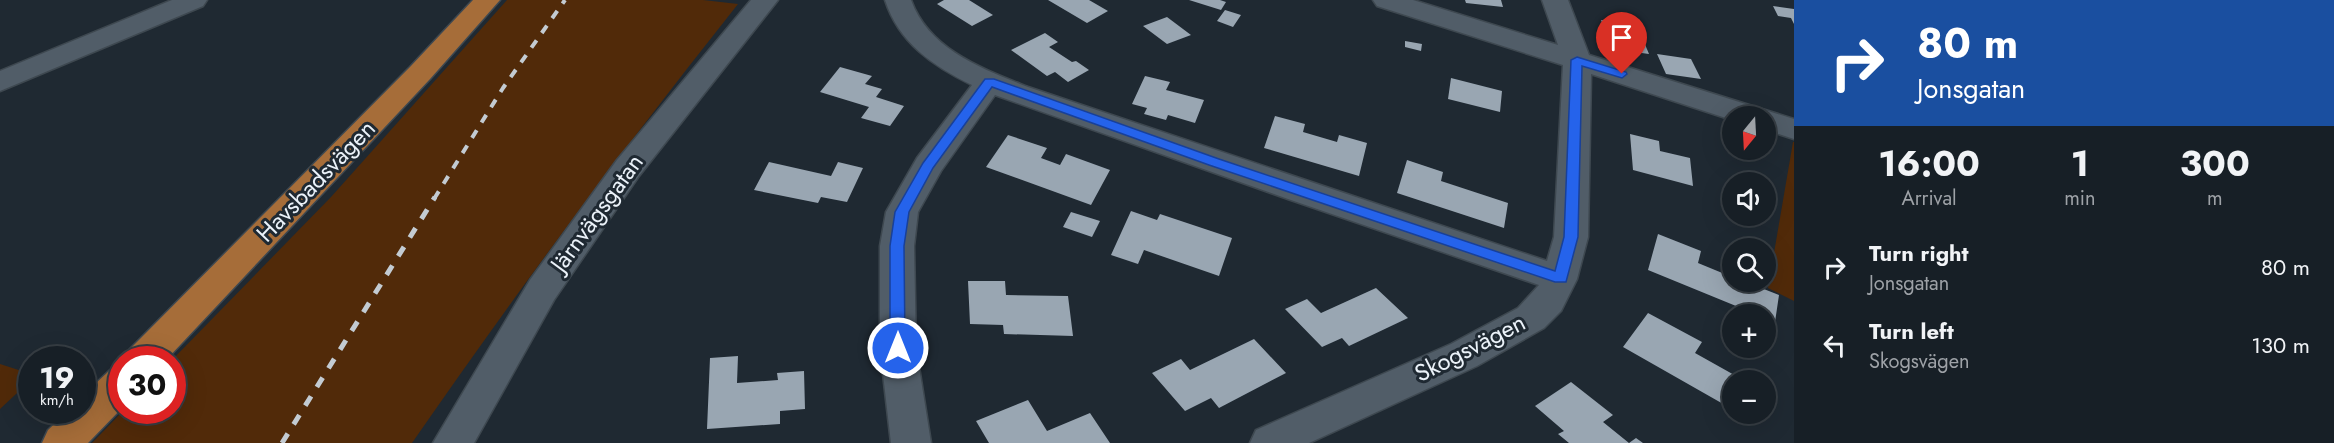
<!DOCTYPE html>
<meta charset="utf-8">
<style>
:root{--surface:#171f26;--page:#20272e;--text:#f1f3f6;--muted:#9ea2a7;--line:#363d43}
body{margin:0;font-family:Jost,sans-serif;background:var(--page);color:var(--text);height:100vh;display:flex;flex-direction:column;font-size:22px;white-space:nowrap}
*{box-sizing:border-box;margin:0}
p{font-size:20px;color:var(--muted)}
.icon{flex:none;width:33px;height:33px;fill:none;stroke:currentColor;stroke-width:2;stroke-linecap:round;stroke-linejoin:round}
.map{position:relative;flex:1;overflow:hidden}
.panel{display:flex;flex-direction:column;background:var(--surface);width:540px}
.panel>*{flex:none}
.hud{background:#1a4fa0;color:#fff;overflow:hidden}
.needle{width:39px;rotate:198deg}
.controls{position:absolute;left:1722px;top:106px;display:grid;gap:12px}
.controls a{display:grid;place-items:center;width:54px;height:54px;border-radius:50%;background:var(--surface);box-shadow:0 6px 24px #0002,0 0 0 2px var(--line);font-size:30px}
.speed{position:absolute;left:18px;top:346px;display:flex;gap:12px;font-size:30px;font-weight:700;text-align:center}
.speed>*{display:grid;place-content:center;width:78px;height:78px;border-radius:50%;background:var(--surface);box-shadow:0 6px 24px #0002,0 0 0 2px var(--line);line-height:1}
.speed small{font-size:15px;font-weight:400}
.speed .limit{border:9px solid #d22;background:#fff;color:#111}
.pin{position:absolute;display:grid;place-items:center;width:51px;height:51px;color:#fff;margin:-62px -26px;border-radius:50% 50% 50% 0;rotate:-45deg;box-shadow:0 0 6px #0007}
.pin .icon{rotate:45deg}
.me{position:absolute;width:66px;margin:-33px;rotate:0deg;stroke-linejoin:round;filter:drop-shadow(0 0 4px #0008)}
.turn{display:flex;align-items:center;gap:21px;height:126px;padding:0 24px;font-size:27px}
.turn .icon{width:78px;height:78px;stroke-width:2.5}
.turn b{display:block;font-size:42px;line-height:51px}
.eta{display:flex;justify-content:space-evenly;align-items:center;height:102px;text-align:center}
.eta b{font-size:36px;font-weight:700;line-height:42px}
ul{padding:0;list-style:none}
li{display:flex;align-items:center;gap:18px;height:78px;padding:0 24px}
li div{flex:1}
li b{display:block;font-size:22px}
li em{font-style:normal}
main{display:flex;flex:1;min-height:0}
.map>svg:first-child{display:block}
.green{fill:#512a09}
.building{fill:#99a6b2}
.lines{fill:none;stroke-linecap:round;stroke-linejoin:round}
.minor-casing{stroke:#3e4850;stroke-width:3}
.major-casing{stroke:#3e4850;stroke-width:3}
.minor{fill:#515d68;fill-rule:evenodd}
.major{fill:#a66d39;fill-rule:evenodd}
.rail-far1{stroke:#c3cbd2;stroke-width:4;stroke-dasharray:9 9;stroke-linecap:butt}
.rail{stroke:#c3cbd2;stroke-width:5;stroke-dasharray:11 11;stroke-linecap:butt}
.route{fill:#2563eb;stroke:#184099;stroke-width:1.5}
.labels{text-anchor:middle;stroke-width:6;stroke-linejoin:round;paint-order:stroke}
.street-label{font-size:24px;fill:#ebf2f9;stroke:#1f2932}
</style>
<main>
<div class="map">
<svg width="1794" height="443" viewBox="0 0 1794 443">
<rect width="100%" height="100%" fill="#1f2932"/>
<path class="green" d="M 507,0 L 703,0 L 738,4 C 624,147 516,293 412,443 L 92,443 L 123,411 L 172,411 L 172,360 L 331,197 Z
M 1793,142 L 1794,142 L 1794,301 L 1768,288 Z
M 0,364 L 31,374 L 32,379 L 0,409 Z"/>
<path class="building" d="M 944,0 L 969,0 L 993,15 L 972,26 L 937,4 Z
M 1048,0 L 1089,0 L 1108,11 L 1087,23 Z
M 1189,0 L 1220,0 L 1226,2 L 1221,10 Z
M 1465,0 L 1501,0 L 1503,7 L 1466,3 Z
M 1773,6 L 1794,9 L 1794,24 L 1791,18 L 1778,16 Z
M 1225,10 L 1241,15 L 1233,27 L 1217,21 Z
M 1167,17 L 1191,35 L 1167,44 L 1143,26 Z
M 1601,20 L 1637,25 L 1649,54 L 1612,49 Z
M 1045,33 L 1058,42 L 1049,47 L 1072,62 L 1076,61 L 1089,70 L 1068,82 L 1055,72 L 1047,76 L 1011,50 Z
M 1405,41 L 1422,44 L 1421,51 L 1405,47 Z
M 1657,54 L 1691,59 L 1701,79 L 1666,74 Z
M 840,67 L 872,76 L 865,84 L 882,89 L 876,97 L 904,106 L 890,126 L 861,118 L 869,107 L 820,92 Z
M 1145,76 L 1170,82 L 1166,90 L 1204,100 L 1195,123 L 1168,115 L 1166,120 L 1144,114 L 1147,108 L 1132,104 Z
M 1451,78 L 1502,91 L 1500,112 L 1448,99 Z
M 1275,116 L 1305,124 L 1303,132 L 1337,142 L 1339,135 L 1367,143 L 1359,176 L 1264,148 Z
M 1630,134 L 1659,141 L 1660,151 L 1690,158 L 1693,186 L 1633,170 Z
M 1008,135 L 1047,148 L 1041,158 L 1060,165 L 1066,154 L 1110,170 L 1091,205 L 986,167 Z
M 1407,160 L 1443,172 L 1441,181 L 1508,203 L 1504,228 L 1397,193 Z
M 769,162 L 831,176 L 838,162 L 863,168 L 847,202 L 821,197 L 818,203 L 754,190 Z
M 1131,211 L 1157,220 L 1160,214 L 1232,238 L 1219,276 L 1144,250 L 1138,264 L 1111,255 Z
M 1071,212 L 1100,221 L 1092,237 L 1063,227 Z
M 1658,234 L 1701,251 L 1698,263 L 1732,277 L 1732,282 L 1746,282 L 1779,295 L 1775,322 L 1766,318 L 1766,315 L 1758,315 L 1648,270 Z
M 968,281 L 1005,281 L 1006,295 L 1068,296 L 1073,336 L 1004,334 L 1003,325 L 970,324 Z
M 1376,288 L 1408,318 L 1349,346 L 1342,338 L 1322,347 L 1285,309 L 1307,299 L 1321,313 Z
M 1648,313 L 1702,342 L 1695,353 L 1745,381 L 1732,381 L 1732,409 L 1623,347 Z
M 1254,339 L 1286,373 L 1219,408 L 1211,398 L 1185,411 L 1152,373 L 1181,359 L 1190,370 Z
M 738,356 L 737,383 L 778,380 L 777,373 L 804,371 L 805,409 L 780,411 L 780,424 L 707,429 L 710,358 Z
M 1571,382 L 1613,415 L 1603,422 L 1629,443 L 1636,438 L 1643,443 L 1569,443 L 1558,434 L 1564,431 L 1535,406 Z
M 1028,400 L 1047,431 L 1090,413 L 1110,443 L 989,443 L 976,421 Z
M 1741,414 L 1762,414 L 1757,423 Z"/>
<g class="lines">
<g class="minor-casing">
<path id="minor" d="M 172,0 L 207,0 L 203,6 L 0,91 L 0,71 Z
M 751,0 L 778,0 L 639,176 L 554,300 L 474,443 L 433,443 L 530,280 L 617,160 Z
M 885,0 L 911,0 C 929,50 983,69 1028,87 L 1547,261 L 1554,237 L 1563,65 L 1377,6 L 1373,0 L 1413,0 L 1558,45 L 1542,0 L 1568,0 L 1589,55 L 1794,119 L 1794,139 L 1766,130 L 1766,117 L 1732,117 L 1732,120 L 1591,74 L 1588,237 L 1577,279 L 1561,311 L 1544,328 L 1477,366 L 1309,443 L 1250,443 L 1256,430 L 1451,344 L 1518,308 L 1539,285 L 1288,199 L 995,95 L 941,171 L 918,212 L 914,246 L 916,348 L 931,443 L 891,443 L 880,348 L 880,246 L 886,212 L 917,158 L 972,85 C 933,66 899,43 885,0 Z"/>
</g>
<g class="major-casing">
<path id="major" d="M 473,0 L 500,0 L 430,79 L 166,360 L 124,360 L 130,349 L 410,67 Z
M 122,366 L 122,408 L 88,443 L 42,443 L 48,430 L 68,411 L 82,411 L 82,396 L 109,371 Z"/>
</g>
<use href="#minor" class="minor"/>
<use href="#major" class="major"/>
<path class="rail-far1" d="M 434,199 L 503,88 L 565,0"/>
<path class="rail" d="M 282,443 L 435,197"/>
</g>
<path class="route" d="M 1577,57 L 1626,72 L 1627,74 L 1622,78 L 1582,66 L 1578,237 L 1566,282 L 1555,282 L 1209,165 L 992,87 L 933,168 L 909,212 L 904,246 L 905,348 L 903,352 L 898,354 L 892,352 L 890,348 L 890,246 L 895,212 L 923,163 L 985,79 L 994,79 L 1219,159 L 1555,271 L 1564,237 L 1571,60 Z"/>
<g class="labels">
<g class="street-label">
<text transform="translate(316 181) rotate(-46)" y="8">Havsbadsvägen</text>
<text transform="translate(597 213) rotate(-54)" y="8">Järnvägsgatan</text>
<text transform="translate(1470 348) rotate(-27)" y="8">Skogsvägen</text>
</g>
</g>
</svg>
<div class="controls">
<a><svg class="needle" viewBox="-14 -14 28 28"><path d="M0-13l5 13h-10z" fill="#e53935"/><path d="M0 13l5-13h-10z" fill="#9ea2a7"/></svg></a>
<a><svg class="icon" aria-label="sound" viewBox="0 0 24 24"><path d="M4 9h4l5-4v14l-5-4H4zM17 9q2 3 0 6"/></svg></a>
<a><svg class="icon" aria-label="search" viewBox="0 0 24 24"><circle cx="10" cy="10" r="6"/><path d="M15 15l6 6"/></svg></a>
<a>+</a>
<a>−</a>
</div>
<div class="speed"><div>19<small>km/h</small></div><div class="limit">30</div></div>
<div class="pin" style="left:1622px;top:74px;background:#d93025"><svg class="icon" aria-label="arrive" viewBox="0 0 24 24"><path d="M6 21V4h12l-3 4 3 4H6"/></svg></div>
<svg class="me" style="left:898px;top:348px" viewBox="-20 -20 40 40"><circle r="17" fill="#2563eb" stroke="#fff" stroke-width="3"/><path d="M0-11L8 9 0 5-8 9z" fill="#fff"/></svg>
</div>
<section class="panel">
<div class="hud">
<div class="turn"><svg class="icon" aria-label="right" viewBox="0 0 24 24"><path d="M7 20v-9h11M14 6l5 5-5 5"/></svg><div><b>80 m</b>Jonsgatan</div></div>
</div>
<div class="eta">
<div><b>16:00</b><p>Arrival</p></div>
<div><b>1</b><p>min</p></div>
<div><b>300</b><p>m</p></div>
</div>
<ul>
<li><svg class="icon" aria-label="right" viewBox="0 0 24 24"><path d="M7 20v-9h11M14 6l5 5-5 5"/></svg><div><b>Turn right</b><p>Jonsgatan</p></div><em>80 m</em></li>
<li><svg class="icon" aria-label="left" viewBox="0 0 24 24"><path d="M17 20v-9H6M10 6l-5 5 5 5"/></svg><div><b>Turn left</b><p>Skogsvägen</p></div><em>130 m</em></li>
</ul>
</section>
</main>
